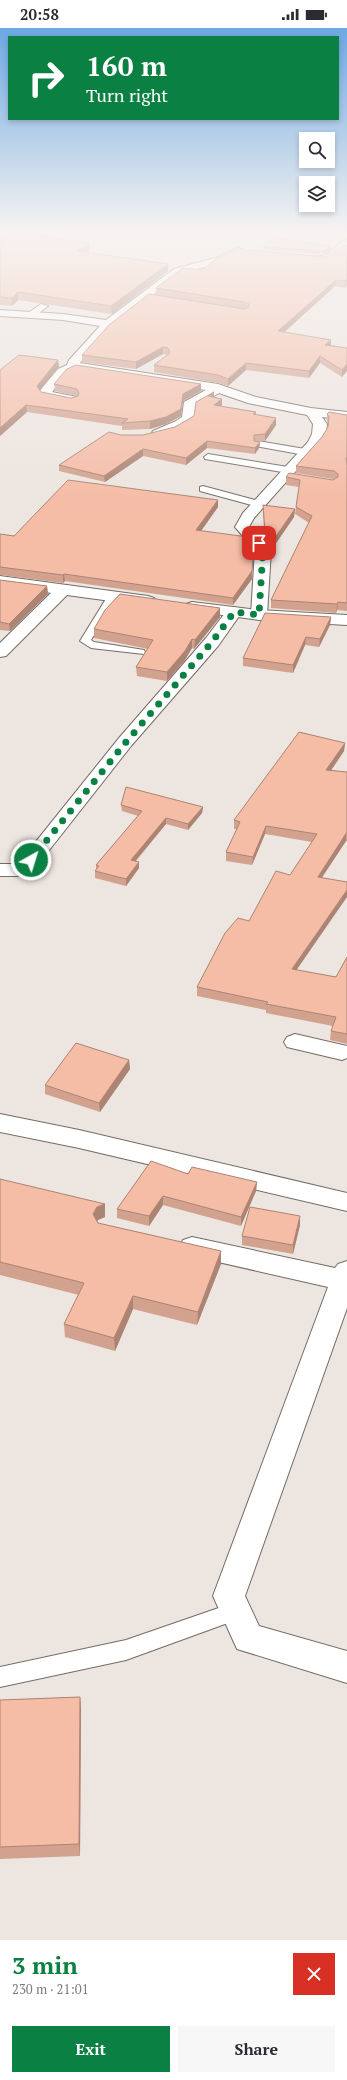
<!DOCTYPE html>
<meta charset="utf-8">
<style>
:root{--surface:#fff;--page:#f7f7f7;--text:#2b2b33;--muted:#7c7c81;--accent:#0b8043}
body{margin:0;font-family:"PT Serif",serif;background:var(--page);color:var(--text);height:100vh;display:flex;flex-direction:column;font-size:15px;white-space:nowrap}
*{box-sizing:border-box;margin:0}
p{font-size:13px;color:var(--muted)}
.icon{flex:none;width:22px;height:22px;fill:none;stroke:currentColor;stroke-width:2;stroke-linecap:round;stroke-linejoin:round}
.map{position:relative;height:1912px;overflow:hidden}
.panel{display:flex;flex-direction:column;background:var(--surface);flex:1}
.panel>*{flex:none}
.guide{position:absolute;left:8px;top:8px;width:331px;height:84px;border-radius:0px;box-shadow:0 2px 6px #0003;background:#0b8043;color:#fff;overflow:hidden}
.controls{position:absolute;left:299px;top:104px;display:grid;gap:8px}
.controls a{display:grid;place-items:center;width:36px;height:36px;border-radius:0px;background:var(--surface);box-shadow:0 2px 6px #0003;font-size:20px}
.pin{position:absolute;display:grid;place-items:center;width:34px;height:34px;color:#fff;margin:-17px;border-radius:8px;box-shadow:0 2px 6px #0006}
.me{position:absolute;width:44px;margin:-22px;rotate:39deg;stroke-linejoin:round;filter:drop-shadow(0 0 3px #0008)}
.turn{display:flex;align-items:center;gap:14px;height:84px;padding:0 12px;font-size:18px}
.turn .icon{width:52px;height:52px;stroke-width:2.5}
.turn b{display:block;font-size:28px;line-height:34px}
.round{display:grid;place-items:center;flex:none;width:42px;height:42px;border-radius:0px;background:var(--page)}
.head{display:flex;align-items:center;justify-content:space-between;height:68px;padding:0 12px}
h1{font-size:24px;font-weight:600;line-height:30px;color:var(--accent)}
.action{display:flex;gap:8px;margin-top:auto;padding:8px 12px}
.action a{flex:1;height:46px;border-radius:0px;background:var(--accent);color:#fff;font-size:16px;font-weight:600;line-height:46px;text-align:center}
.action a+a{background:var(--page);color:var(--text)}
.status{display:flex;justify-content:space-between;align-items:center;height:28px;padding:0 20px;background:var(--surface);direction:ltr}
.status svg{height:11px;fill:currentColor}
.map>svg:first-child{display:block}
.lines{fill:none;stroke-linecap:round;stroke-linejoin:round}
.service-casing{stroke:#736c66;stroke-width:2}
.minor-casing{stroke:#736c66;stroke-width:2}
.tertiary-casing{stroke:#736c66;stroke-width:2}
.service{fill:#fff;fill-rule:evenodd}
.minor{fill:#fff;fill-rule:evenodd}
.tertiary{fill:#fff;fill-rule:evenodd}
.wall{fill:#d3a28f}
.shaded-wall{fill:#ac8474}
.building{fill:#f5bca6;stroke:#ac8474}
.route{stroke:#0b8043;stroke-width:7;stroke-dasharray:0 12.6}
</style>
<div class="status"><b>20:58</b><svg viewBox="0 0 49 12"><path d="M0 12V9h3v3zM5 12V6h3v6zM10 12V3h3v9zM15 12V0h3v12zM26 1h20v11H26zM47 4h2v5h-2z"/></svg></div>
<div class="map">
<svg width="347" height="1912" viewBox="0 0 347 1912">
<rect width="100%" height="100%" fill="#ede5df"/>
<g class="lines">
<g class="service-casing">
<path id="service" d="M 41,276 L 48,278 L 34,289 L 28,289 L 28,285 Z
M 258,413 L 305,421 L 309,424 L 305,427 L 255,418 L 255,414 Z
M 208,426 L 288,439 L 292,442 L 288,445 L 205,431 L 204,429 Z
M 203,458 L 262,474 L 264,476 L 259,479 L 200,463 L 200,459 Z
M 113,565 L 118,568 L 91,612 L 94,614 L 144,622 L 145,624 L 144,626 L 91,620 L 80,613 L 109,566 Z
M 236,1574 L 243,1576 L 246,1583 L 243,1590 L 236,1592 L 126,1632 L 0,1659 L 0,1639 L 126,1612 Z"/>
</g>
<g class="minor-casing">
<path id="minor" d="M 347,212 L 347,220 C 339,227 323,242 313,231 L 314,229 L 327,227 L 343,213 Z
M 238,220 L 242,221 L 243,223 L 242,225 L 223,234 L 182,245 L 112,298 L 80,335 L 218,356 L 256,369 L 311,380 L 347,384 L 347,392 L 322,389 L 327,396 L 326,406 L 320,416 L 254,490 L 249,499 L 265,513 L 271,522 L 267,587 L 265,590 L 253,590 L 251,587 L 255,522 L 235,499 L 243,485 L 308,414 L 312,406 L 313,396 L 307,387 L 248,375 L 219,365 L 195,379 L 195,390 C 188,400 165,412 153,409 L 151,406 L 153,403 L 176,393 L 182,389 L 184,374 L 206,362 L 76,342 L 66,347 L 52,364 L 77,369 L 78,372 L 77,375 L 72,376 L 42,370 L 39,364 L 41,361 L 58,341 L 67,337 L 69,332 L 100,298 L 63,292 L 0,288 L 0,282 L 63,286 L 106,292 L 174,241 L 215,230 Z
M 63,557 L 69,559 L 71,562 L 69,565 L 6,628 L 0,629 L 0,615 L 57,559 Z
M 234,579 L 240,581 L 242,584 L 218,618 L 131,718 L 32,844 L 17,848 L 0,848 L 0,836 L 18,836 L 119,710 L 206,610 L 228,581 Z
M 295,1006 L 347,1018 L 347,1030 L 342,1032 L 287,1019 L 284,1014 L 287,1009 Z
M 0,1086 L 79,1102 L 347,1165 L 347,1183 L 79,1120 L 0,1104 Z
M 192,1209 L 335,1240 L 338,1236 L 347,1233 L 347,1280 L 245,1568 L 259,1598 L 347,1623 L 347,1655 L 237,1621 L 213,1568 L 328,1259 L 183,1226 L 179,1219 L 183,1212 Z"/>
</g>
<g class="tertiary-casing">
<path id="tertiary" d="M 0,548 L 148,568 L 154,570 L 156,573 L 154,576 L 148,578 L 0,558 Z
M 192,574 L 259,582 L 347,587 L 347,597 L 259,592 L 186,582 L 184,579 L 186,576 Z"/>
</g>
<use href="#service" class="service"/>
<use href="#minor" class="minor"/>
<use href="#tertiary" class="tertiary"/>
</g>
<path class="wall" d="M 0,208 L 50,210 L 89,222 L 86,225 L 168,243 L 112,286 L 18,272 L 12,278 L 0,277 Z
M 345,217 L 347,257 L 345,260 L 335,258 L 284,304 L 331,312 L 331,317 L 347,320 L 342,349 L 320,335 L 309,350 L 246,342 L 228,358 L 218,355 L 154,344 L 154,337 L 168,327 L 163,326 L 136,341 L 82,334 L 82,327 L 156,267 L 156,260 L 202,242 L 326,229 Z
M 331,218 L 331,222 L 324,226 L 263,222 L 263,219 Z
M 58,332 L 59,339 L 40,362 L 41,364 L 71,370 L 78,369 L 77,368 L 55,363 L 54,356 L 201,363 L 183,373 L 181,388 L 166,396 L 150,401 L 122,402 L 122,398 L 27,384 L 0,408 L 0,342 Z
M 214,364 L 214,369 L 222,371 L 222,377 L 221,378 L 256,384 L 256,387 L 276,390 L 276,397 L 265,413 L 256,413 L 260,414 L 259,420 L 255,426 L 207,420 L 186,437 L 143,428 L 105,454 L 59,443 L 59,437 L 121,407 L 143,407 L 175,399 L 194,388 Z
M 327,386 L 347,387 L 347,583 L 337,582 L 336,585 L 271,580 L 271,572 L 309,495 L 295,486 L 296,479 L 299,459 L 286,457 L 286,449 L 333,452 L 334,451 L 333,451 L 296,445 L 296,438 L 322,409 L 328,399 L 328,396 L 327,393 Z
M 218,472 L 218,479 L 201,503 L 252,551 L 233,577 L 65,553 L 63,555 L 0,547 L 0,506 L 14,508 Z
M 263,477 L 295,481 L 294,489 L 272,521 L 264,510 Z
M 0,552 L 47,558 L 48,566 L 10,603 L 0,602 Z
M 220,580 L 220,589 L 194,621 L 192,620 L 185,632 L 167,653 L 137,648 L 136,639 L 148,621 L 94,610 L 94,601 Z
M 331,589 L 330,597 L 319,619 L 305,617 L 293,645 L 243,638 L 243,630 Z
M 345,715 L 344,723 L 331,742 L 347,744 L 347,813 L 346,813 L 322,849 L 297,942 L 336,949 L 347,929 L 347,1016 L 330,1012 L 331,1003 L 333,998 L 266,985 L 266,982 L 197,968 L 197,959 L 249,893 L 290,847 L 312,814 L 265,806 L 252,837 L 226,833 L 226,824 L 237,801 L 234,801 L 234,792 Z
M 121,777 L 203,779 L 202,785 L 188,802 L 166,796 L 136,833 L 139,834 L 139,840 L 126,858 L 95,850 L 95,843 L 96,842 L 96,837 L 138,788 L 122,783 Z
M 129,1032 L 130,1041 L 100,1084 L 45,1066 L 45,1057 Z
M 188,1146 L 257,1154 L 256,1163 L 241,1198 L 163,1177 L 149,1198 L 117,1190 L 117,1181 Z
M 0,1151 L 105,1189 L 98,1192 L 97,1193 L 98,1195 L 221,1223 L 221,1236 L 197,1297 L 133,1281 L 115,1323 L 65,1309 L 64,1296 L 79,1267 L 0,1247 Z
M 300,1188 L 300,1197 L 293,1226 L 242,1217 L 242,1208 Z
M 80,1669 L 81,1681 L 80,1828 L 0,1831 L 0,1672 Z"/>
<path class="shaded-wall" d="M 44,206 L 50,206 L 50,210 L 41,217 L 40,209 Z
M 89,215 L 89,222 L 77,231 L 77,223 Z
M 331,218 L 331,222 L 324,226 L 324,223 Z
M 168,236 L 168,243 L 112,286 L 111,278 Z
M 347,251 L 347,257 L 345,260 L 345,253 Z
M 336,252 L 335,258 L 278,310 L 278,303 Z
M 18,264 L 18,272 L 12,278 L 12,270 Z
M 331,312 L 331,319 L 325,317 Z
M 163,319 L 163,326 L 136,341 L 136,334 Z
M 320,328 L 320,335 L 309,350 L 309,343 Z
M 58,332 L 59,339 L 38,365 L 37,358 Z
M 246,335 L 246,342 L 228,358 L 228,351 Z
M 347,336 L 347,343 L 342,349 L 342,342 Z
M 201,356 L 201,363 L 183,373 L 181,388 L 166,396 L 150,401 L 150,393 L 183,366 Z
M 214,364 L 214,370 L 208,368 Z
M 222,371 L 222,377 L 214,383 L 214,377 Z
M 26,377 L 27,384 L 0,408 L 0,400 Z
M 276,390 L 276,397 L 265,413 L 265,406 Z
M 207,413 L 207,420 L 186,437 L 186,430 Z
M 260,414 L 259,420 L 255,426 L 255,420 Z
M 143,421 L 143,428 L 105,454 L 104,448 Z
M 218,472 L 218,479 L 196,510 L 196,502 Z
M 295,481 L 294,489 L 272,521 L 272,514 Z
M 253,523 L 252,551 L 233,577 L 233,570 Z
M 64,546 L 65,553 L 63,555 L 63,547 Z
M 47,558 L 48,566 L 10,603 L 9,596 Z
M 338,574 L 337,582 L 336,585 L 337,576 Z
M 220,580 L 220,589 L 194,621 L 195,612 Z
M 331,589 L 330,597 L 319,619 L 320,611 Z
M 306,609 L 305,617 L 293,645 L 293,637 Z
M 192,611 L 192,620 L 185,632 L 167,653 L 167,644 Z
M 345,715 L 344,723 L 326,750 L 326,742 Z
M 203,779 L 202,785 L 188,802 L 188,796 Z
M 166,790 L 166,796 L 131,838 L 131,832 Z
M 266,798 L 265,806 L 252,837 L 253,829 Z
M 346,804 L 346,813 L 317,857 L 318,849 Z
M 139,834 L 139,840 L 126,858 L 126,851 Z
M 347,862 L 347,869 L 291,950 L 292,941 Z
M 129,1032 L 130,1041 L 100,1084 L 99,1075 Z
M 257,1154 L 256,1163 L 241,1198 L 241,1189 Z
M 163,1168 L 163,1177 L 149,1198 L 149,1188 Z
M 105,1176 L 105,1189 L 98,1192 L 94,1199 L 93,1186 L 97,1179 Z
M 300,1188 L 300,1197 L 293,1226 L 293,1217 Z
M 221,1223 L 221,1236 L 197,1297 L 198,1284 Z
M 133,1268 L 133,1281 L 115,1323 L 114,1310 Z
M 80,1669 L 81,1681 L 80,1828 L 79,1816 Z"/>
<path class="building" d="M 3,206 L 44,206 L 40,209 L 89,215 L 77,223 L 168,236 L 111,278 L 18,264 L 12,270 L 0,269 L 0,208 Z
M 276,210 L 331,218 L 324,223 L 263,219 Z
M 345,217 L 347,218 L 347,251 L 345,253 L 336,252 L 278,303 L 331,312 L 325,317 L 347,320 L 347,336 L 342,342 L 320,328 L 309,343 L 246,335 L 228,351 L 218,347 L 154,337 L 170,325 L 168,320 L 163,319 L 136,334 L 82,327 L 109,297 L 149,266 L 244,281 L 249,279 L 249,276 L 244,274 L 156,260 L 183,240 L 202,242 L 216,231 L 238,221 L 326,229 Z
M 19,327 L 58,332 L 37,358 L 41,364 L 71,370 L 78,368 L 79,365 L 77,361 L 54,356 L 67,341 L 76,337 L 201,356 L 183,366 L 181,381 L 166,389 L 150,393 L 122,395 L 128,391 L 26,377 L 0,400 L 0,342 Z
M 214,364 L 208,368 L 222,371 L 214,377 L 256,384 L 253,386 L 276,390 L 265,406 L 254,407 L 254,413 L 260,414 L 255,420 L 207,413 L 186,430 L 143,421 L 104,448 L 59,437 L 109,404 L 121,407 L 143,407 L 175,399 L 194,388 L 196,374 Z
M 329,384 L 347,387 L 347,430 L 346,430 L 347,437 L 347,575 L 338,574 L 337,576 L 271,572 L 312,488 L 296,479 L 300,452 L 286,449 L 289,445 L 333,452 L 338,449 L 338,446 L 334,443 L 296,438 L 322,409 L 328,399 L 329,389 L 327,386 Z
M 68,452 L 218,472 L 196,502 L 248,509 L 254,515 L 252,543 L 233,570 L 64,546 L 63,547 L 0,539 L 0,506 L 14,508 Z
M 263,477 L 295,481 L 272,514 L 265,503 Z
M 0,552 L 47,558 L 9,596 L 0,594 Z
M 120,566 L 220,580 L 195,612 L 192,611 L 185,623 L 167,644 L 136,639 L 153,612 L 94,601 L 105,582 Z
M 265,585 L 331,589 L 320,611 L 306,609 L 293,637 L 243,630 Z
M 299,704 L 345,715 L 326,742 L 347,744 L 347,804 L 318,849 L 347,854 L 347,862 L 292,941 L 336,949 L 347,929 L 347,1006 L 331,1003 L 336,989 L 266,976 L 268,974 L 197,959 L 225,905 L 238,890 L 249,893 L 276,843 L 290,847 L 317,806 L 266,798 L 253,829 L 226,824 L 240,794 L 234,792 Z
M 126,759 L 203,779 L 188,796 L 166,790 L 131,832 L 139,834 L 126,851 L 95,843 L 99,838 L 96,837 L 142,783 L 121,777 Z
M 76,1015 L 129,1032 L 99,1075 L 45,1057 Z
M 151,1133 L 188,1146 L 192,1139 L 257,1154 L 241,1189 L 163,1168 L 149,1188 L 117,1181 Z
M 0,1151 L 105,1176 L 97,1179 L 93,1186 L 98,1195 L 221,1223 L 198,1284 L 133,1268 L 114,1310 L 64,1296 L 84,1255 L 0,1234 Z
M 250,1179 L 300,1188 L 293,1217 L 242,1208 Z
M 80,1669 L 79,1816 L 0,1819 L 0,1672 Z"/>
<linearGradient id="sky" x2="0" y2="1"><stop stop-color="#6da8e2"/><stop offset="0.43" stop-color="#f7f3f1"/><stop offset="1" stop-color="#f7f3f1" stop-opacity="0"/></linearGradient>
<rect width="347" height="474" fill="url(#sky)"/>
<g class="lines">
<path class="route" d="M 31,832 L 126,714 L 212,614 L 234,584 L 259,587 L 263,522 L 259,515"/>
</g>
</svg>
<div class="controls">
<a><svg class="icon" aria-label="search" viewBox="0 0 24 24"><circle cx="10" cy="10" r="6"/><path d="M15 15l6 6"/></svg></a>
<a><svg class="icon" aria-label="layers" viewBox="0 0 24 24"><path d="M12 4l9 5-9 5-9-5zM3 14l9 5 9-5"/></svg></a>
</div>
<div class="pin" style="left:259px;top:515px;background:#d93025"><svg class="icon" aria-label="arrive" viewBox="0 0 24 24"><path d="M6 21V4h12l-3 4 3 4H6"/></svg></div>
<svg class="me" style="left:31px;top:832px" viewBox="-20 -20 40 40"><circle r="17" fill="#0b8043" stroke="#fff" stroke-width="3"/><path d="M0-11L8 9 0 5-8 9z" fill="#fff"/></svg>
<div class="guide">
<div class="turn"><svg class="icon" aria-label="right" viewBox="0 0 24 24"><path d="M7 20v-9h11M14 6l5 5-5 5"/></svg><div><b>160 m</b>Turn right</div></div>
</div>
</div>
<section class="panel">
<div class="head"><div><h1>3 min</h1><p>230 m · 21:01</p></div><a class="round" style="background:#d93025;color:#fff"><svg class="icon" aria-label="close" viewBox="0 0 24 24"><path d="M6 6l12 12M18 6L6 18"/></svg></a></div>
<div class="action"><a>Exit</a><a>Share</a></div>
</section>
